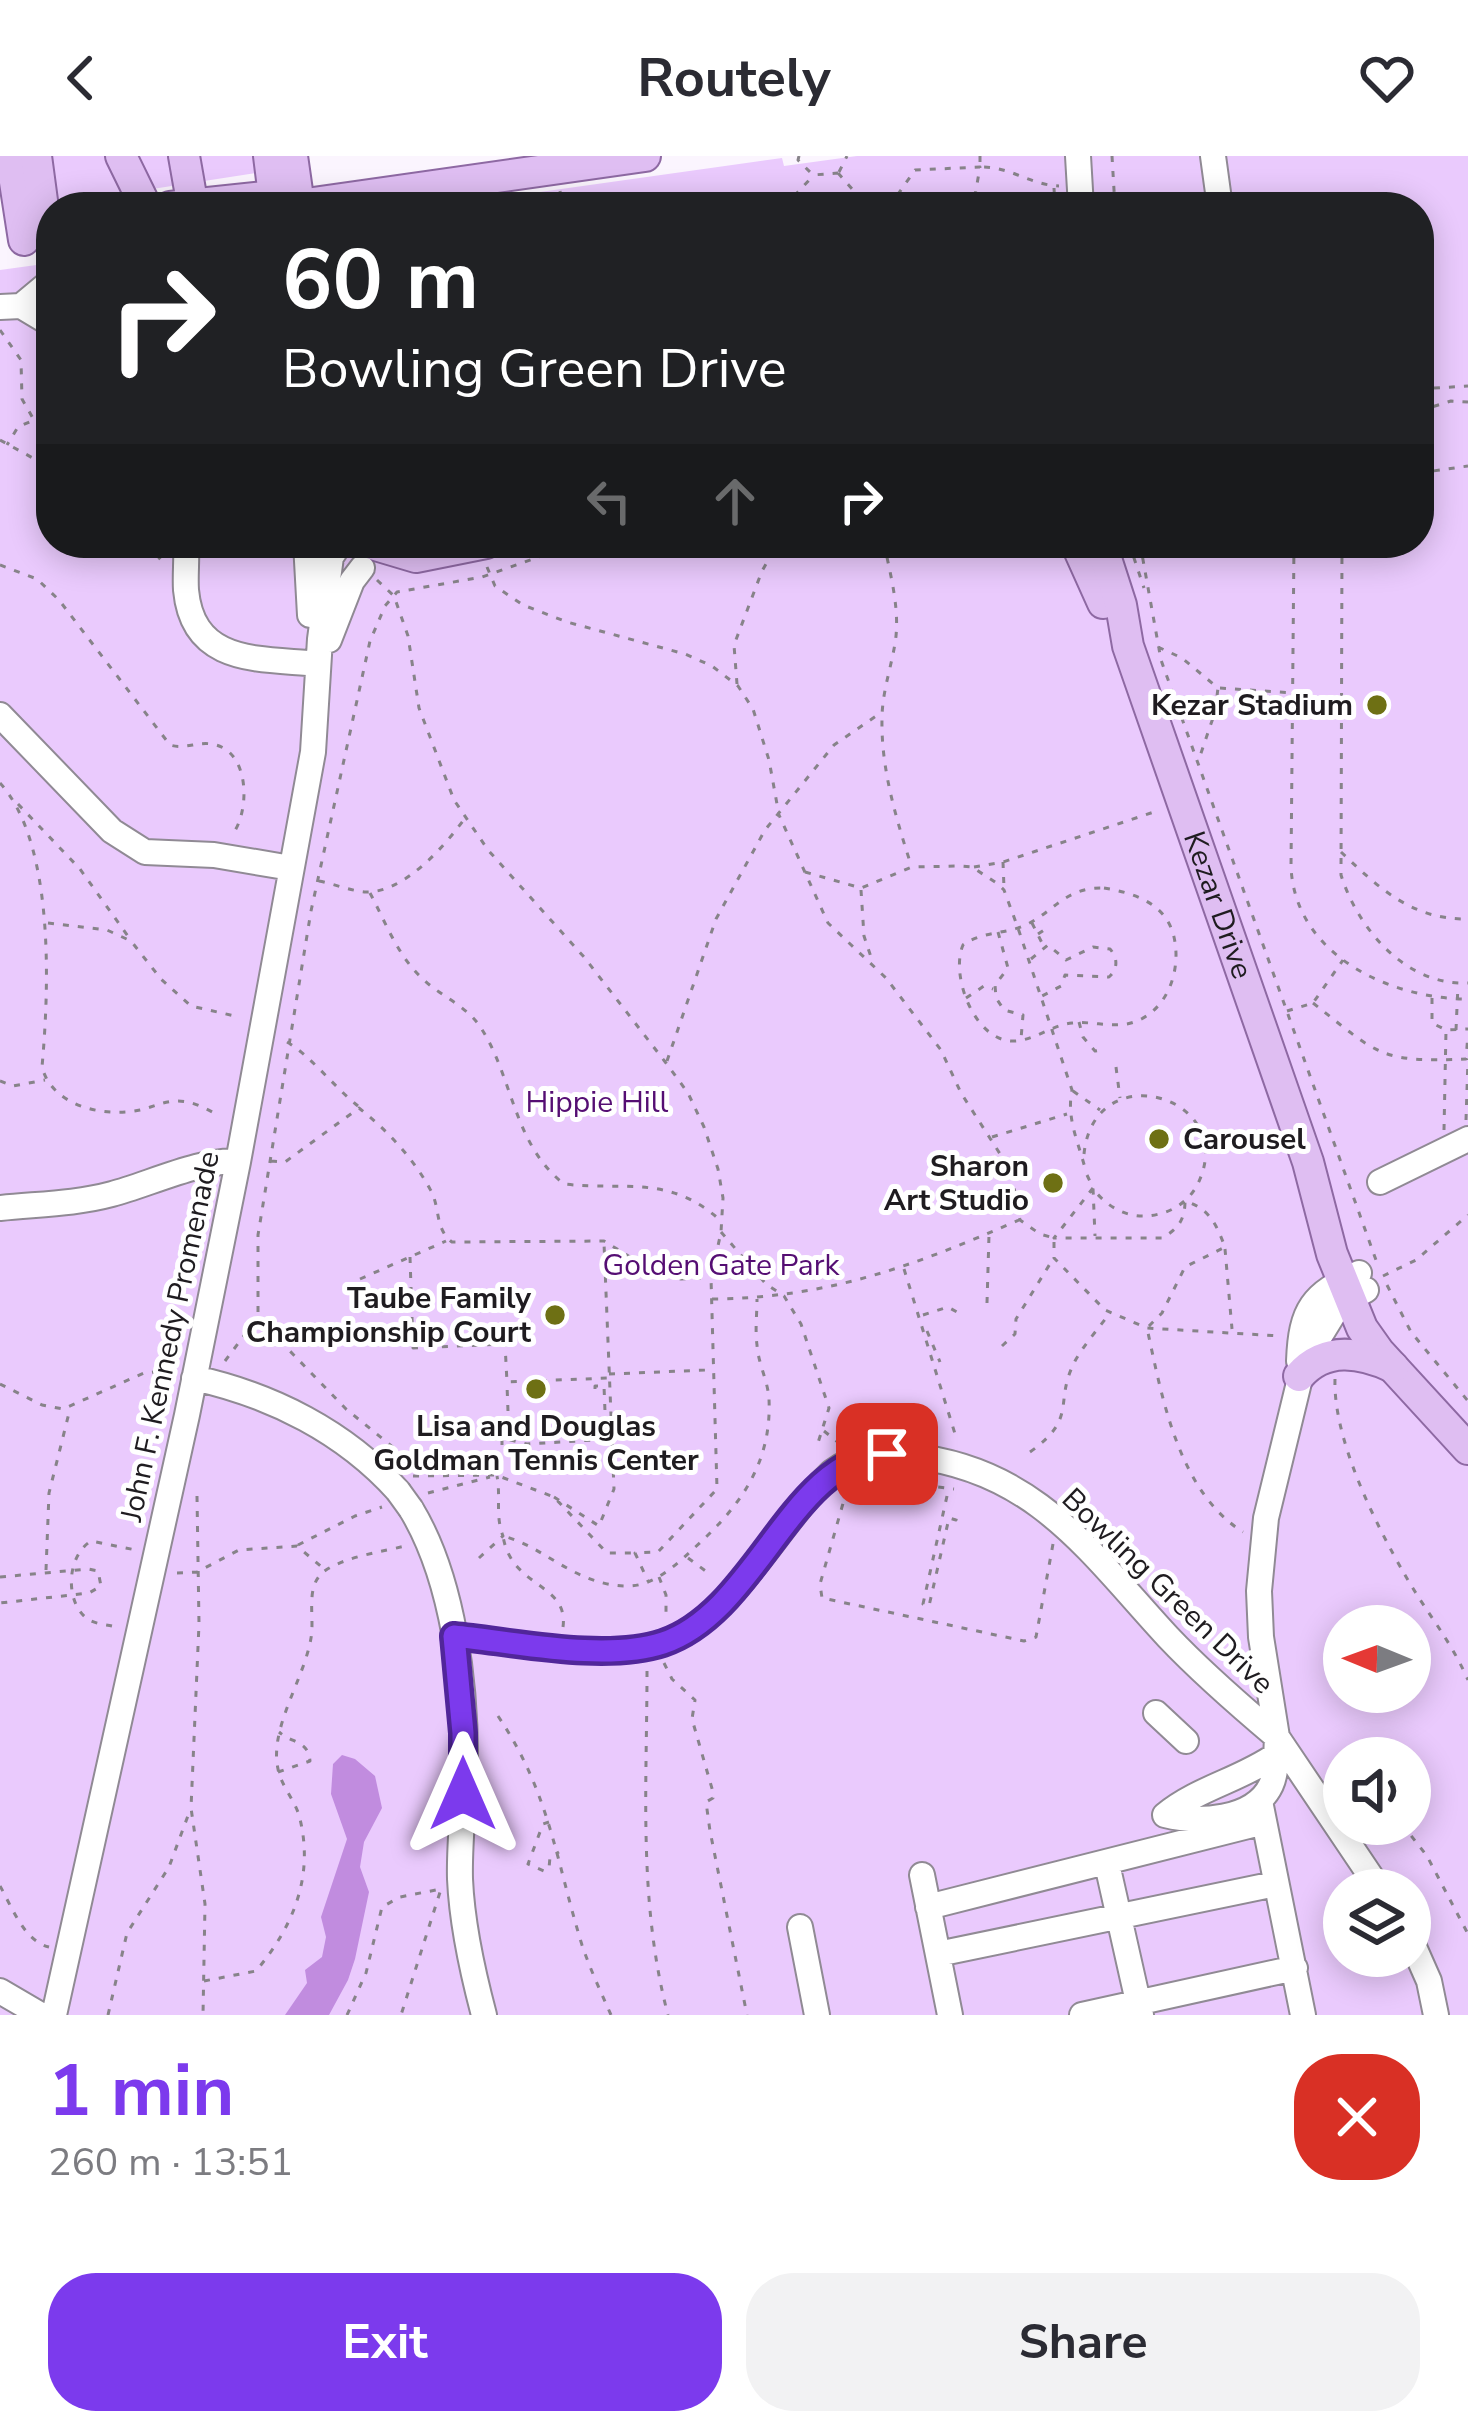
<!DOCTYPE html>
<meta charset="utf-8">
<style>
:root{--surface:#fff;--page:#f2f2f3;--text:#2b2b33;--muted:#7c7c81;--accent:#7c3aed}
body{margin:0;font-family:"Nunito Sans",sans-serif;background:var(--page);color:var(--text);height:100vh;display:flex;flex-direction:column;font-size:45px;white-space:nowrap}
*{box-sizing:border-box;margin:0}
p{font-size:39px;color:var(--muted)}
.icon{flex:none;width:66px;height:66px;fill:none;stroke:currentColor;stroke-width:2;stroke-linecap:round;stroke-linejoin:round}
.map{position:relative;height:1859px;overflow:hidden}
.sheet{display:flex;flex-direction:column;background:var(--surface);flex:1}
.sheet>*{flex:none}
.guide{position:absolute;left:36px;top:36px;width:1398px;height:366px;border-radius:48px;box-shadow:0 6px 30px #0003;background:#202124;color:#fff;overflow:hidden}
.needle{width:78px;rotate:271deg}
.controls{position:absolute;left:1323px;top:1449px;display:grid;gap:24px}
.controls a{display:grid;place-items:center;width:108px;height:108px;border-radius:50%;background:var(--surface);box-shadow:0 6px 30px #0003;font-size:60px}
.pin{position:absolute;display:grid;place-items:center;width:102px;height:102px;color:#fff;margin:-51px;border-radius:24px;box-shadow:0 6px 18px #0006}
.me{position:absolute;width:132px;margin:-66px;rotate:0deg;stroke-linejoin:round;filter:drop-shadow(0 0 9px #0008)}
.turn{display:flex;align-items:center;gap:42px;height:252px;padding:0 48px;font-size:54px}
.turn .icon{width:156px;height:156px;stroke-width:2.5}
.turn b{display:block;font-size:84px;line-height:102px}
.lanes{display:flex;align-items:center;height:114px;padding:0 48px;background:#0003;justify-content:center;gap:60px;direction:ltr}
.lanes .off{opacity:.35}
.round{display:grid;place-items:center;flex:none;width:126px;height:126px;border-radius:48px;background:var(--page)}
.overview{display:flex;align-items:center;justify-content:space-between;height:204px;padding:0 48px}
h1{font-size:72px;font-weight:700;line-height:90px;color:var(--accent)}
.button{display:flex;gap:24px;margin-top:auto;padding:24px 48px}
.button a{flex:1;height:138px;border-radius:48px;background:var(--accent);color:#fff;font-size:48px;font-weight:700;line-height:138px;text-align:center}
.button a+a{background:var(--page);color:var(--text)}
header{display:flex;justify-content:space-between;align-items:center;height:156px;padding:0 48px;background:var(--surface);font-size:54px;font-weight:700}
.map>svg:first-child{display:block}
.green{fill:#eacafd;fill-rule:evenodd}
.water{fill:#c18cdf}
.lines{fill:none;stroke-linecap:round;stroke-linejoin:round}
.minor-casing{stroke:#908a94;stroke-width:28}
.major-casing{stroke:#8e69a3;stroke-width:34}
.path{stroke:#878389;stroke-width:3;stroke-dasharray:6 9;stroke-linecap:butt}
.minor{stroke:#fff;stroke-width:24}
.major{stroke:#dfbef2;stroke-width:30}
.minor-bridge-casing{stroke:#908a94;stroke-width:28;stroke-linecap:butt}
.minor-bridge{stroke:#fff;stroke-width:24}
.route-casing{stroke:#51269a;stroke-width:30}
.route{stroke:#7c3aed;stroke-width:21}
.poi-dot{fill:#6e7014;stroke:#fff;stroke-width:4.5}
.labels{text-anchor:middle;stroke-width:10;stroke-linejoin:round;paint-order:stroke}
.poi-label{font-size:30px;font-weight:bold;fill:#1f1c20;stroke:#fff;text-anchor:end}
.street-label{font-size:30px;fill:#1f1c20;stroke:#fff}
.park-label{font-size:30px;fill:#550e73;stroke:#fff}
</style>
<header><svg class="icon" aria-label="back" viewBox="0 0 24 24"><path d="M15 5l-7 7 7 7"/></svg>Routely<svg class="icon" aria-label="heart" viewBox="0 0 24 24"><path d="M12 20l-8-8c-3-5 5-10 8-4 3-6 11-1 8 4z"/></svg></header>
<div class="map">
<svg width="1468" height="1859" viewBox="0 0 1468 1859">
<rect width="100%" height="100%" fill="#fbf5fe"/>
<path class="green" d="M 25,0 L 280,0 L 282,13 L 55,48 Z
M 857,0 L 1468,0 L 1468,1859 L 0,1859 L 0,114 L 51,107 L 51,387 L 1419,387 L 1419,51 L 434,51 L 782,2 L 784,10 ZM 1344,1470 L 1410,1470 L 1410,1536 L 1344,1536 ZM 1344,1602 L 1410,1602 L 1410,1668 L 1344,1668 ZM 1344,1734 L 1410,1734 L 1410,1800 L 1344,1800 Z"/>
<path class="water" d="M 342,1599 L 355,1603 L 375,1620 L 382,1652 L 364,1686 L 360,1711 L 369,1736 L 355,1803 L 348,1824 L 329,1859 L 285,1859 L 307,1827 L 305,1814 L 322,1801 L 326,1781 L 321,1761 L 347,1683 L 331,1638 L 333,1608 Z"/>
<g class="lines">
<g class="minor-casing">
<path id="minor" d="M 1078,0 L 1081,51
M 1213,0 L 1220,51
M 21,150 L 51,168
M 0,151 L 21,150 L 51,125
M 186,387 C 187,403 185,419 186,434 C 193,510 261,502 318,508
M 306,387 L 310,459
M 329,484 L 352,425 L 362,412
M 0,559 L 112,675 L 145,696 L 214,699 L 291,712
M 1380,1026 L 1468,983
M 0,1052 C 38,1048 75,1048 112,1038 C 147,1029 204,1002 238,1006
M 1366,1134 L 1339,1149 L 1304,1206 L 1266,1362 L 1259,1435 L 1261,1481 L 1277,1581 L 1380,1734
M 1299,1205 C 1301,1153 1312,1138 1359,1117
M 194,1222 C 272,1239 345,1276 398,1335
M 411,1353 C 454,1424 466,1530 465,1612 C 464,1649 459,1686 460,1723 C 462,1769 472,1814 484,1859
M 453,1480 C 514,1486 608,1507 665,1486 C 694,1476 718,1452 738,1430 C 770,1393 797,1350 832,1316 C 857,1298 882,1297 911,1300 C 1036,1313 1091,1398 1168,1481 C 1202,1517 1239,1549 1277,1581
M 1156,1557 L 1186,1585
M 1260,1645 L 1303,1859
M 1165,1659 C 1197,1667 1254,1665 1271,1629 C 1277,1616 1276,1596 1277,1581
M 1165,1659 C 1198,1632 1240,1624 1276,1599
M 1107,1708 L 1141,1859
M 922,1719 L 950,1859
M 928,1751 L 1264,1666
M 800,1771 L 817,1859
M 1410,1782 L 1429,1825 L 1436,1859
M 938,1798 L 1275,1728
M 0,1835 L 41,1859
M 54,1859 L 187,1259 L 238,1006 L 313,596 L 320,483 L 331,401 L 335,395
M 1082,1859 L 1295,1812"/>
</g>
<g class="major-casing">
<g id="major">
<path d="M 11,0 L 24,84"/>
<path d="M 36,0 L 47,82"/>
<path d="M 121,0 L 146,51"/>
<path d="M 184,0 L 193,51"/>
<path d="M 269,0 L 274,40"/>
<path d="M 292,0 L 299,49"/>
<path d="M 170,51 L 274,40 L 299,49 L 645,0"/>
<path d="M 369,387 L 416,401 L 486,387"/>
<path d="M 1076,387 L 1103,447"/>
<path id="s1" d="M 1101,387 L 1121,449 L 1128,490 L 1308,1006 L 1332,1098 L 1362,1172 L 1379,1196 L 1468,1293"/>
<path d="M 1299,1220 C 1325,1190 1360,1196 1393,1211"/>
</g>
</g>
<path class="path" d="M 799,0 L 798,4 L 813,19 L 838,17
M 980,0 L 980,11 C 1010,10 1030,29 1059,30
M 1112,0 L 1115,51
M 839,16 L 847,0
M 838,17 L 868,51
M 1054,32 L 1055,51
M 560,35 L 563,51
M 784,51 L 812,21
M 889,51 L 915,14 L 980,11 L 973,51
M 0,174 L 21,204 L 22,243 L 34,264 L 18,271 L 7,289
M 1419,233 L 1468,230
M 1419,255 L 1451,245 L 1468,246
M 0,284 L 51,312
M 1419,317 L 1468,310
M 147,387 L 165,409
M 884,387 C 890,417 899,449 896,480 C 893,507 882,534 882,563 C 881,613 896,662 911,709
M 1129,387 L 1144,432
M 1140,387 L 1161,504 L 1376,1104
M 1294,387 L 1291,711 C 1295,799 1390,843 1468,843
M 1342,387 L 1341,719 C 1358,773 1406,830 1468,827
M 266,400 L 288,396
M 0,409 L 37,423 L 59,444 L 170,589 C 186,594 199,584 216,589 C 250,598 250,656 232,679
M 487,411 L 495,430 L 523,449 L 567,466 L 685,498 L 712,510 L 738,530 L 753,553 L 769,604 L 779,659 L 828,767 L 886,822 L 941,894 L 961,937 L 1011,1015 L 1020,1064 L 1040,1078 L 1054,1082 L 1054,1102 L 1105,1154 L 1147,1172 L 1280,1180
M 377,424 L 394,440 L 408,480 L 419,552 L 454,644 L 488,694 L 584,801 L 666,907 L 688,937 L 704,971 L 718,1013 L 723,1042 L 721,1076 L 711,1122 L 717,1333 L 658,1396 L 635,1397 L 648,1425
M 1158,491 L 1182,502 L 1218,532 L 1215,556 L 1199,603
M 737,528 L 734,489 L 762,415 L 778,387
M 1220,532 L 1293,537
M 0,627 C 55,688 49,833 42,911 C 52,950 104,962 140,954 C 153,951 164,945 178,945 C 191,945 203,951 214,957
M 18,648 L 80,713 L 130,783
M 1341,696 C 1379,732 1412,764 1468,763
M 1003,706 L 1004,732
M 974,711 L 1003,706 L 1157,655
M 805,716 L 861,732 L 912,711 L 959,710 L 972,711 L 998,728 L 1004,734 L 1018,772 L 1072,934 C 1066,963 1079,987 1086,1016
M 319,725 C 334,728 351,735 366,736 C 404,737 445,690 465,662
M 1104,732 C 1134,737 1166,747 1174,781 C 1182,816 1166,860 1127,868 C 1109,871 1090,865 1072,867 C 1051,869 1033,886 1011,885 C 974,883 950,819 963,789 C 979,777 999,778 1018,772 C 1053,760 1061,731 1104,732 Z
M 861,734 L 864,780 L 873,807
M 370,737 C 386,767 398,801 424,824 C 442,841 467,850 481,872 C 513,921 513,988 564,1028 C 626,1035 668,1018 720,1064
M 48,767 L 107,774 L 131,785 L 161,823 L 191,850 L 235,860
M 1032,767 L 1044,791
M 998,776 L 1008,812 L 995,829 L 996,842 L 1004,854 L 1023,859 L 1021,883
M 1038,778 L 1050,770
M 1031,803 L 1048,789 L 1066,804 L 1093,791 L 1110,793 C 1118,802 1118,813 1109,821 L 1065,819 L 1061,830 L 1042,840
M 966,842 L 984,830 L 993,833
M 1432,842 L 1432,867 L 1446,874 L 1468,873
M 1313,847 C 1378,898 1379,907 1466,903 L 1468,878
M 1287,855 L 1313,847 L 1343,804
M 1079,866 L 1083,881 L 1095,895 L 1101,894
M 1456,874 L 1458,829
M 287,886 C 311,900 334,931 358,950
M 667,905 L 716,763 L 765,674 L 834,589 L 882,556
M 1116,911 L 1120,942
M 0,925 L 13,930 L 45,924
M 1073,935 L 1100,954
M 1466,964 L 1468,903
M 1444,974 L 1446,874
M 992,981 L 1067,958
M 1084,998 C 1094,899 1235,939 1200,1023 C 1193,1041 1177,1054 1159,1058 C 1133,1065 1110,1054 1094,1034
M 271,1005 L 285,1006 L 359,952 C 387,974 413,1002 430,1033 C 441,1052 434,1072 452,1086 L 604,1085 L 656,1117 L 681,1123 L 708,1122
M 1087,1019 L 1093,1032 L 1095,1080
M 1093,1032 L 1054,1082 L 1162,1082 C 1178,1073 1185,1064 1185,1045 C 1210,1053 1216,1068 1225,1091 L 1185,1111 L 1162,1157 L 1147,1172 C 1162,1241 1178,1335 1243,1376
M 721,1076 L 766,1128 L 784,1140 L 801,1168 L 829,1252 L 816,1293
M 1225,1093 L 1232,1173
M 410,1101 L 413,1192 L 505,1188 L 507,1226 L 608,1222
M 904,1113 L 956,1281
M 1383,1120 L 1416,1104 L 1468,1059
M 360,1123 L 446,1085
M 1387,1129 L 1411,1176 L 1468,1245
M 712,1143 C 828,1142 914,1110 1019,1064
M 987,1147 L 989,1079
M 923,1159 L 948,1151 L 957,1156
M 259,1163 L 346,1253 L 394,1292 L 412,1317
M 927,1175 L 940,1206
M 1002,1190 L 1015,1178 L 1016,1163 L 1053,1103
M 225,1205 L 258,1161 L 258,1079 L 311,755 L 370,485 L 385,450 L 397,436 L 482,421 L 578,387
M 609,1218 L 708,1214
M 1335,1223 C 1333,1283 1375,1367 1405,1419 C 1426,1456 1450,1483 1468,1524
M 0,1228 L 42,1249 L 63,1253 L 144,1217 L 172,1214
M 595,1233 L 595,1230 L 604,1230 L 606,1281
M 824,1275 L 840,1288
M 491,1283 L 509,1282 L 507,1229
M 502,1289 L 502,1282 L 527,1288 L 611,1283
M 1030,1296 C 1079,1261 1053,1247 1075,1205 C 1084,1189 1098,1173 1109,1158
M 413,1320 L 496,1319 L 554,1341 L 607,1397 L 633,1397
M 896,1330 L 898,1326 L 954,1333
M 844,1334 L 846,1337 L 820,1428 L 822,1442 L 1024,1485 L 1036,1481 L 1053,1388
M 428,1337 L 490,1321
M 197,1340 L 199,1468 L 191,1652 L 205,1748 L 203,1859
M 947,1340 L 923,1448 L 929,1450 L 949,1362 L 956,1364 L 957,1360
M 554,1341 L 599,1370 L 614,1333 L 604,1087
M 298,1389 L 355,1360 L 382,1351
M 479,1402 L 503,1380 C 495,1359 501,1342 497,1320
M 688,1402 L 711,1419
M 46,1414 L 49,1337 L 70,1253
M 177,1417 L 197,1416 L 239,1394 L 297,1390 L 324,1413
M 0,1421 L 88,1413 L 98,1415 L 101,1430 L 89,1437 L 0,1447
M 659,1421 L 666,1439 L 666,1458
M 112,1470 C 103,1468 93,1468 85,1461 C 65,1443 67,1400 91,1385 L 136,1394
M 563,1471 C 569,1427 511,1432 503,1380 C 546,1391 576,1431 630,1430 C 654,1429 675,1410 692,1394 C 738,1353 772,1309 769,1243 C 768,1225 758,1207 757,1189 C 755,1174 757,1158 757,1143
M 664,1507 L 672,1523 L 695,1544 L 692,1563 L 713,1636 L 713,1642 L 706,1646 L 710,1675 L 747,1859
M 647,1515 C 647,1630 638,1746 668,1859
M 498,1560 C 550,1637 556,1705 582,1789 C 590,1813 601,1836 611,1859
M 278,1616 L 310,1605 C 308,1584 293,1588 279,1576
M 549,1666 L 543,1668 L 528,1708 L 544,1715 L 549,1712 L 550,1701 L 559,1696
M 1402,1668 L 1427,1700 L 1468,1778
M 0,1730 C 12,1751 24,1785 49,1791
M 204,1825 L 256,1815 C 293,1771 314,1721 300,1663 C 296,1645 281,1630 278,1613 C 269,1572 304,1524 311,1482 C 315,1460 304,1428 326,1414 C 348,1400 381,1396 405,1390
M 108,1859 L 127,1777 L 169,1711 L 189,1657
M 347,1859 L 366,1817 L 382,1751 L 400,1741 L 441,1733 L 401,1859"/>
<use href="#minor" class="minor"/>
<use href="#major" class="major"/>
<g class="minor-bridge-casing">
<path id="minor-bridge" d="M 398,1335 L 411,1353"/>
</g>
<use href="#minor-bridge" class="minor-bridge"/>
</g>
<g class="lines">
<g class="route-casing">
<path id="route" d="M 463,1638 L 463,1577 L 454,1480 C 514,1486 605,1506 663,1487 C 758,1455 791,1302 887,1298"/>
</g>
<use href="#route" class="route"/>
</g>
<g class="poi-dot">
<circle cx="1377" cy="549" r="12"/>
<circle cx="1159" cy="983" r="12"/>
<circle cx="1053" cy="1027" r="12"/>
<circle cx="555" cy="1159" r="12"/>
<circle cx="536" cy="1233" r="12"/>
</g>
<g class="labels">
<g class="poi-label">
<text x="1353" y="559">Kezar Stadium</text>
<text x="1183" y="993" text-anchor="start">Carousel</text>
<text x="1029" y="1020">Sharon<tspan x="1029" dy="34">Art Studio</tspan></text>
<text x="531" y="1152">Taube Family<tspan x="531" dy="34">Championship Court</tspan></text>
<text x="536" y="1280" text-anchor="middle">Lisa and Douglas<tspan x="536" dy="34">Goldman Tennis Center</tspan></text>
</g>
<g class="street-label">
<text dy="10" stroke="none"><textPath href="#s1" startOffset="381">Kezar Drive</textPath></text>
<text transform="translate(170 1180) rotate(-78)" y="10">John F. Kennedy Promenade</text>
<text transform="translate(1168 1435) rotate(44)" y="10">Bowling Green Drive</text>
</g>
<g class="park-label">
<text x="597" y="956">Hippie Hill</text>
<text x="721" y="1119">Golden Gate Park</text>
</g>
</g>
</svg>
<div class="controls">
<a><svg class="needle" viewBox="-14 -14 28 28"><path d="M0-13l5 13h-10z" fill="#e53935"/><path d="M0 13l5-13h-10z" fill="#7c7c81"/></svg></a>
<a><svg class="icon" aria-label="sound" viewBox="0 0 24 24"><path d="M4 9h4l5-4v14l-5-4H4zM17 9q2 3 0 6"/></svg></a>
<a><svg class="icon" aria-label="layers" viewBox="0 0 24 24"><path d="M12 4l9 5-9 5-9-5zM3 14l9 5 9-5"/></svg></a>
</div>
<div class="pin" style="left:887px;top:1298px;background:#d93025"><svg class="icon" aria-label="arrive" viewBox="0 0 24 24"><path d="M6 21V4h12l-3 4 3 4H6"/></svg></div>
<svg class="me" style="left:463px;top:1638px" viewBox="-20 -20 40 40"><path d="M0-17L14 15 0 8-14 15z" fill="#7c3aed" stroke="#fff" stroke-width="4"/></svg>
<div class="guide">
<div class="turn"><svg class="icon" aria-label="right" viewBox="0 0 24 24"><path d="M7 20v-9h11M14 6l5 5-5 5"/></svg><div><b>60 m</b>Bowling Green Drive</div></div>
<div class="lanes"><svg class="icon off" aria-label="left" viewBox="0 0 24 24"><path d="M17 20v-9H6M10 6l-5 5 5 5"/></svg><svg class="icon off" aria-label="ahead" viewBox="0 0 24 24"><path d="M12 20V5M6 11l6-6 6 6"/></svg><svg class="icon" aria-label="right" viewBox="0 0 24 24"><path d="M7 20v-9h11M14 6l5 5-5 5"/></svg></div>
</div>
</div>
<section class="sheet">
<div class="overview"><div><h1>1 min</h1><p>260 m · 13:51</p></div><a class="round" style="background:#d93025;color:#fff"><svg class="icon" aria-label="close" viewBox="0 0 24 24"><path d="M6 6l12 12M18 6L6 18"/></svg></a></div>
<div class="button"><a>Exit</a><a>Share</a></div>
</section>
